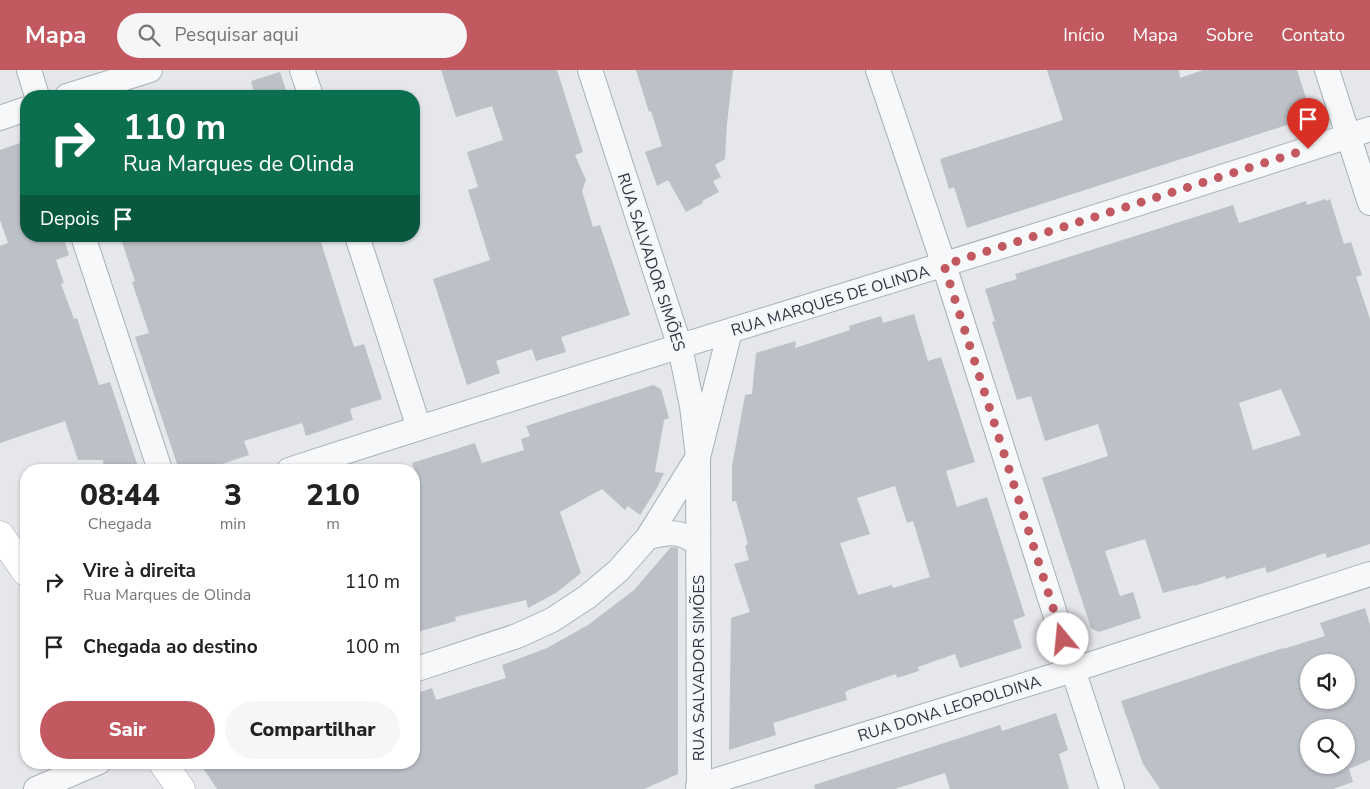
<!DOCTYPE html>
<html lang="pt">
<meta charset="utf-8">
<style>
:root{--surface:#fff;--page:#f6f6f6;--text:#222;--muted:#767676;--accent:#c25860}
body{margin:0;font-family:"Nunito Sans",sans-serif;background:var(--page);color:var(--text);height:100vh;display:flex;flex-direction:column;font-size:19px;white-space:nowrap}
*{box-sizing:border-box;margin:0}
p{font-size:16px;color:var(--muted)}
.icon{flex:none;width:28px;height:28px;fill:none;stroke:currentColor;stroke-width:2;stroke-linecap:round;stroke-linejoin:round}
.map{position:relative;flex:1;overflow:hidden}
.details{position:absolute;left:20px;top:394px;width:400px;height:305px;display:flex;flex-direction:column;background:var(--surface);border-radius:20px;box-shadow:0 1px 4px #0004}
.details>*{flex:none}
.hud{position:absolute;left:20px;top:20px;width:400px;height:152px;border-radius:20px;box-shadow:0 1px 4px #0004;background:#0b6e4f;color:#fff;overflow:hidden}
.tools{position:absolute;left:1300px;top:584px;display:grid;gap:10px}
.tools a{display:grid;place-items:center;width:55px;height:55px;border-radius:50%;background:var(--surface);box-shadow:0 1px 4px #0004;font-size:25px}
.pin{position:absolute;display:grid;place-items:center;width:42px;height:42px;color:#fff;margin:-51px -21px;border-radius:50% 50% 50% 0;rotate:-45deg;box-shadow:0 0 5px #0007}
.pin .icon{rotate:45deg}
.me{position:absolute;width:55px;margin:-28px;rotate:343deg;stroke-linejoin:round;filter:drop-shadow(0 0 4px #0008)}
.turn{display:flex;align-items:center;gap:18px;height:105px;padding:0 20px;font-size:22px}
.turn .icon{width:65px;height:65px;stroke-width:2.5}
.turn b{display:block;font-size:35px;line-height:42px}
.then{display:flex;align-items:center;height:48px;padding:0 20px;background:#0003;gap:10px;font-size:19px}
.eta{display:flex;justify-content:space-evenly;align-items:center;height:85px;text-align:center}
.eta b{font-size:30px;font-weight:800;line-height:35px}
.action{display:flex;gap:10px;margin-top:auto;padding:10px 20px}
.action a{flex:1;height:58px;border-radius:30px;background:var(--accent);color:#fff;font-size:20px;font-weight:800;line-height:58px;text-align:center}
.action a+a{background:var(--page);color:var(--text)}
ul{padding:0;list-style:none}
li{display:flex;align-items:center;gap:15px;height:65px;padding:0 20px}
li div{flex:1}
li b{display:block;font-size:19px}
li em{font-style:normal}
header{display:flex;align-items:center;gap:30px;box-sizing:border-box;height:70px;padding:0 25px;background:var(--accent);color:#fff}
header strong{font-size:24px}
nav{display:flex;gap:28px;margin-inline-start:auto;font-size:18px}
.search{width:350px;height:45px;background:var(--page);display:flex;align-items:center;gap:12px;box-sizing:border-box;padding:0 18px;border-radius:28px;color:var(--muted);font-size:19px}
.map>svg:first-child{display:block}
.building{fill:#bcc0c7;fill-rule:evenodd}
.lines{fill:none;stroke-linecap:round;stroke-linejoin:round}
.minor-casing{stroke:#aaaeb5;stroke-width:26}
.major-casing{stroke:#a5aab6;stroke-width:29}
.minor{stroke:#f7f8fa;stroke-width:24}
.major{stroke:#fff;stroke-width:28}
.route{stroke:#c25860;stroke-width:9;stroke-dasharray:0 16.2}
.labels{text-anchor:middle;stroke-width:4.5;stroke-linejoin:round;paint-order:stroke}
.street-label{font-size:16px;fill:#2e3442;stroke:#f4f6f8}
</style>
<header>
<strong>Mapa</strong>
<div class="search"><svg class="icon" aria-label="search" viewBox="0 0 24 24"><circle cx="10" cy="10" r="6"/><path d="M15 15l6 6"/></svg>Pesquisar aqui</div>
<nav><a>Início</a><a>Mapa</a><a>Sobre</a><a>Contato</a></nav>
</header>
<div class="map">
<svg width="1370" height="719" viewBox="0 0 1370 719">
<rect width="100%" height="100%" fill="#e5e7eb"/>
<path class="building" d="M 441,0 L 557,0 L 583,82 L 575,85 L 586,110 L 582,121 L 593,157 L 600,155 L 630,245 L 561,267 L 566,282 L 536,291 L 532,279 L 496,291 L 500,303 L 467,315 L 433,209 L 490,190 L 468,120 L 478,117 L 467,82 L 503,70 L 492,36 L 456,47 Z
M 636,0 L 733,0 L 727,54 L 725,89 L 715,95 L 721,107 L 713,111 L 719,122 L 702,131 L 703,133 L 686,142 L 668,110 L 657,116 L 645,82 L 662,76 L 651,41 L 649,42 Z
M 1047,0 L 1179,0 L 1180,8 L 1203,0 L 1297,0 L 1312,47 L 967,158 L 954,117 L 949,119 L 940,89 L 1063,50 Z
M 280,2 L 288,26 L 255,26 L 251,11 Z
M 26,71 L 26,166 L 63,166 L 69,185 L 56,190 L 64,213 L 61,214 L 74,249 L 77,248 L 99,315 L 110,312 L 139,400 L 104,400 L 103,390 L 78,390 L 65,351 L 0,373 L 0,176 L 8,173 L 0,150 L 0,80 Z
M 1325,129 L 1326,131 L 1330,129 L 1344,174 L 1351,172 L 1362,205 L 1356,207 L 1370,249 L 1370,474 L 1327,488 L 1325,483 L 1267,503 L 1265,497 L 1226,509 L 1225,506 L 1194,516 L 1194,515 L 1163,523 L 1145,469 L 1105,481 L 1120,526 L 1133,522 L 1141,548 L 1099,562 L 1091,558 L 1042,408 L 1108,386 L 1098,354 L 1045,371 L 1031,326 L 1017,330 L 992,252 L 995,251 L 985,219 L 1017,209 L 1015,204 L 1233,135 L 1239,153 L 1306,131 L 1307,135 ZM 1281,319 L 1301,365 L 1253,380 L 1239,333 Z
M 120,166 L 319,166 L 354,277 L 364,274 L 382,329 L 350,339 L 353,350 L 306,366 L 302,353 L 244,371 L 249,385 L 204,400 L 179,400 L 135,267 L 149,263 L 132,212 L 135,211 Z
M 914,244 L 928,291 L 941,287 L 975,392 L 946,401 L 957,437 L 987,427 L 1025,546 L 1013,550 L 1022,578 L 960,598 L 955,584 L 918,597 L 919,601 L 897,608 L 896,604 L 851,619 L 845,622 L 847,630 L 773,653 L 776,665 L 729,680 L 731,548 L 750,542 L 734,494 L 749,490 L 745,476 L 748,474 L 736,431 L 732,432 L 732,396 L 745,325 L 752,324 L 756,283 L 796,271 L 795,278 L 850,260 L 849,256 L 881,246 L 883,253 ZM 895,416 L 907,453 L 913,451 L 930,507 L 893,518 L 892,515 L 858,525 L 840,473 L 870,464 L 857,428 Z
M 653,315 L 661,319 L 669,348 L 664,350 L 655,402 L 664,403 L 657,418 L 640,445 L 628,436 L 625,440 L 602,419 L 560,442 L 581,503 L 556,523 L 528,538 L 526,530 L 455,547 L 456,551 L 414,563 L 414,419 L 420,418 L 412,393 L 475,373 L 482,393 L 524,380 L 521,369 L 530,366 L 526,356 Z
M 671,477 L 678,478 L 678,704 L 644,719 L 217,719 L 199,692 L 414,692 L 414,624 L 432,618 L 436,630 L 506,608 L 502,595 L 547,578 L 588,555 L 634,520 Z
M 1365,538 L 1370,555 L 1370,690 L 1349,699 L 1353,712 L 1333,719 L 1160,719 L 1143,694 L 1121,631 L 1283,578 L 1283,579 L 1325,566 L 1320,553 ZM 1309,592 L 1346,592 L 1346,630 L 1309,630 ZM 1309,658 L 1346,658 L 1346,695 L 1309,695 Z
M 1056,643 L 1068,680 L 1059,684 L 1069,719 L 950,719 L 945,703 L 895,719 L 815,719 L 814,715 L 1000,655 L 1002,661 Z"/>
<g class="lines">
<g class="minor-casing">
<path id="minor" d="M 29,0 L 37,26
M 302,0 L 311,26
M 590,0 L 680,277 L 692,336 L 698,387 L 699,719
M 878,0 L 944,195 L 1063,569 L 1112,719
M 1327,0 L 1370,133
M 67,26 L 150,0
M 0,48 L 26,39
M 83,166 L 160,400
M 357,166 L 419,358
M 289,400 C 648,283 1011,177 1370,59
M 648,467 C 671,462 677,460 698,473
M 414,600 L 517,566 L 552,550 L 587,527 L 618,501 L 648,467 L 698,387 L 730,261
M 698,716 L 1073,600 L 1370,504
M 36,719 L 99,692"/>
</g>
<g class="major-casing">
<path id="major" d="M 0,465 L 26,502
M 162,692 L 181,719"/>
</g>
<use href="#minor" class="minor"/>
<use href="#major" class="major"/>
</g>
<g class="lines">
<path class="route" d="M 1063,569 L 944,195 L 1308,79"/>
</g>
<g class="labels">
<g class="street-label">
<text transform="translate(652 192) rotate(72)" y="6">RUA SALVADOR SIMÕES</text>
<text transform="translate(830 230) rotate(-17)" y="6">RUA MARQUES DE OLINDA</text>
<text transform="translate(698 598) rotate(-90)" y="6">RUA SALVADOR SIMÕES</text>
<text transform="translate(949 638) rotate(-17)" y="6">RUA DONA LEOPOLDINA</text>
</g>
</g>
</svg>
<div class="tools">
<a><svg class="icon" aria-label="sound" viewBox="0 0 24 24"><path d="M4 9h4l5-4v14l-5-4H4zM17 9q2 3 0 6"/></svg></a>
<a><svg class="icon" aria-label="search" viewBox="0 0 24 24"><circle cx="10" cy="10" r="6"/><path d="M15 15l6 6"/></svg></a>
</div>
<div class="pin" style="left:1308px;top:79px;background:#d93025"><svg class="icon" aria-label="arrive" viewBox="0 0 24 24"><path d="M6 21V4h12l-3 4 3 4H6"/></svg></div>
<svg class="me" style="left:1063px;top:569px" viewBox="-20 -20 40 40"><circle r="19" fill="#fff"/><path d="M0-13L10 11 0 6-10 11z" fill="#c25860"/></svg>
<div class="hud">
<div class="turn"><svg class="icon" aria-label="right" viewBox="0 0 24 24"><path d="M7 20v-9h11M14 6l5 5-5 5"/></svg><div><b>110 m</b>Rua Marques de Olinda</div></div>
<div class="then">Depois<svg class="icon" aria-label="arrive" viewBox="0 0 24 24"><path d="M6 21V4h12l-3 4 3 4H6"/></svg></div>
</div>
<section class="details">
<div class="eta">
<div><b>08:44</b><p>Chegada</p></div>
<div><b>3</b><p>min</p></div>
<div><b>210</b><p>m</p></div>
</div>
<ul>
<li><svg class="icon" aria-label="right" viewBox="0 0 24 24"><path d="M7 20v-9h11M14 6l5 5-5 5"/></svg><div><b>Vire à direita</b><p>Rua Marques de Olinda</p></div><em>110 m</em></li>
<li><svg class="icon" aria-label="arrive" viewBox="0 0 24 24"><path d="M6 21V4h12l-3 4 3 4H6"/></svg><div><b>Chegada ao destino</b></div><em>100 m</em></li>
</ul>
<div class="action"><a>Sair</a><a>Compartilhar</a></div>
</section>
</div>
